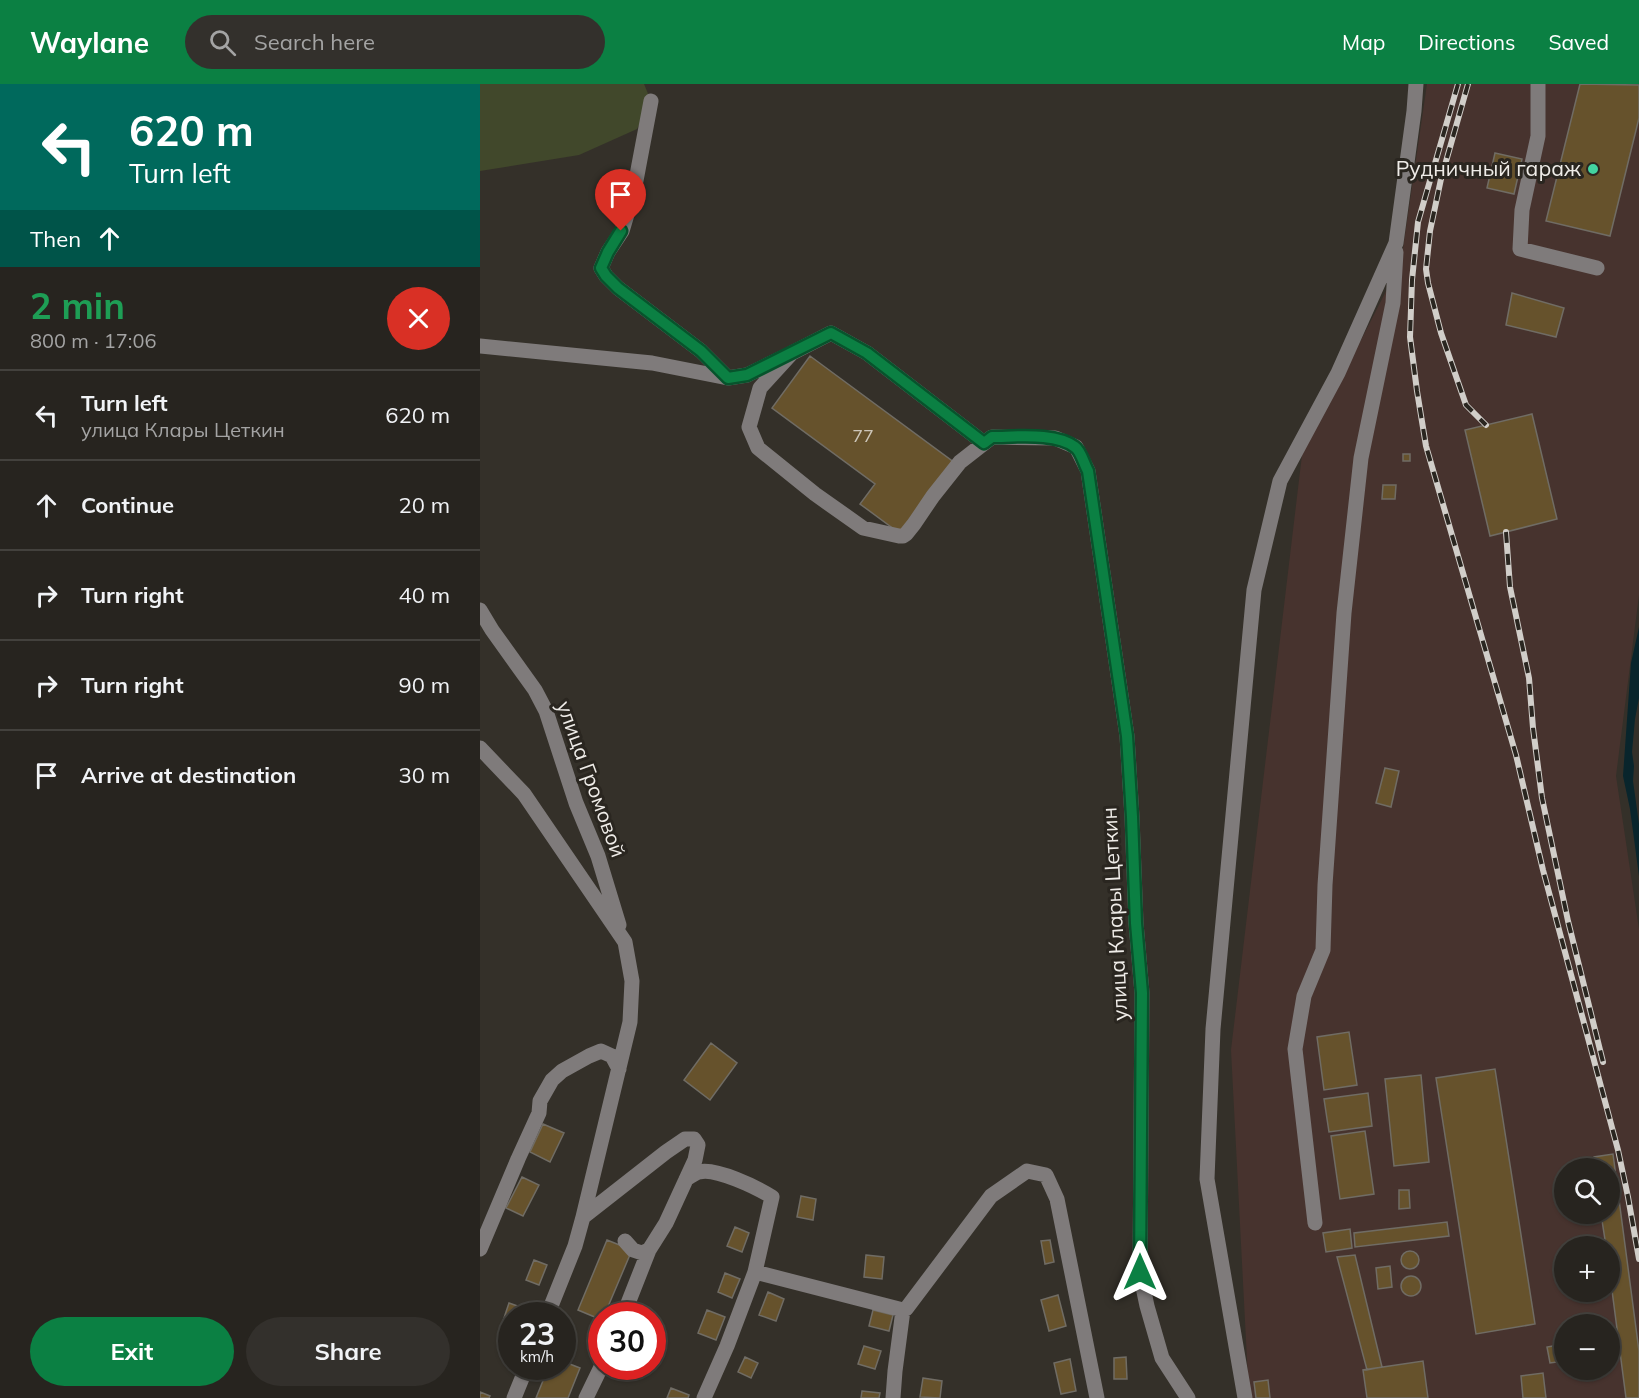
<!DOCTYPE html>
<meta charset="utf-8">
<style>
:root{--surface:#27241f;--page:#33302c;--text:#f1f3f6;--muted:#a4a4a4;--line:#43413d;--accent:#0b8043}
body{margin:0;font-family:Mulish,sans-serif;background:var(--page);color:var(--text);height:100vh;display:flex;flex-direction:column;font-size:22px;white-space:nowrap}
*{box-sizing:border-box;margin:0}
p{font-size:20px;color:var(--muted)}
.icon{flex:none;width:33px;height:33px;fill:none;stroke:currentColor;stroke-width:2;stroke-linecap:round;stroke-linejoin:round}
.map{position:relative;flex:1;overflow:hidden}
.sheet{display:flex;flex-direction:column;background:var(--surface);width:480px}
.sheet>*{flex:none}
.top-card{background:#00695c;color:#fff;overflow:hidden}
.fabs{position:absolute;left:1074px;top:1074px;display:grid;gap:12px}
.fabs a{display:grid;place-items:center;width:66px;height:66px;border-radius:50%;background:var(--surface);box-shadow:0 2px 4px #0004,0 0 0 2px var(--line);font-size:30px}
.speed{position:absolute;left:18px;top:1218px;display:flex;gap:12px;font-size:30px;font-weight:700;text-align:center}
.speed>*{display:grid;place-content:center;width:78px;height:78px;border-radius:50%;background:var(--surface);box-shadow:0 2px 4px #0004,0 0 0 2px var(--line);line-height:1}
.speed small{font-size:15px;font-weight:400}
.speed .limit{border:9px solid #d22;background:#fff;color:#111}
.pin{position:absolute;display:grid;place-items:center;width:51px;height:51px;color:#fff;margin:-62px -26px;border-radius:50% 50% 50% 0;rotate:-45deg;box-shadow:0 0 6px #0007}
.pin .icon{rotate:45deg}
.me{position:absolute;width:66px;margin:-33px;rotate:0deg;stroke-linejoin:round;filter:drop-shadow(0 0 4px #0008)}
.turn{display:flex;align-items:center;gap:21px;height:126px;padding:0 30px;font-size:27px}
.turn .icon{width:78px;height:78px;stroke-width:2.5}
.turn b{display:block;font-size:42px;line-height:51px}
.then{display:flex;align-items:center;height:57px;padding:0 30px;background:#0003;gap:12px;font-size:22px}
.round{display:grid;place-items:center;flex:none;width:63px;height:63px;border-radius:32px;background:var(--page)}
.summary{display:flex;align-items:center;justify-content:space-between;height:102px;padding:0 30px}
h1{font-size:36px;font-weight:700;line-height:45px;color:#1e9e55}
.action{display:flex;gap:12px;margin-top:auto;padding:12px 30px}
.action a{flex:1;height:69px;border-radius:36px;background:var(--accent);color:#fff;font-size:24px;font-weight:700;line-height:69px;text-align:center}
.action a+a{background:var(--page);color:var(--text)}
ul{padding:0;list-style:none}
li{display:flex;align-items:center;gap:18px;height:90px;padding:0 30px;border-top:2px solid var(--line)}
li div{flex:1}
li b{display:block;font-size:22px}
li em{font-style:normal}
header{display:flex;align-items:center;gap:36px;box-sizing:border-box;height:84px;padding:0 30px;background:var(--accent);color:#fff}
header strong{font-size:28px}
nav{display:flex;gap:33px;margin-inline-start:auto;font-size:21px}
.search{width:420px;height:54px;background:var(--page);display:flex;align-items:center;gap:15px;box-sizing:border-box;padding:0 21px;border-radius:33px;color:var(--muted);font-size:22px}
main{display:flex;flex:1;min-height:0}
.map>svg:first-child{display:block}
.industrial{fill:#47332e;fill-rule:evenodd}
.green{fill:#41482b}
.water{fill:#09252c}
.building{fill:#66522c;stroke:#706c64;stroke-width:1.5}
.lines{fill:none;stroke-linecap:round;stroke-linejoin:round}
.minor{stroke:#7f7b7b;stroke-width:15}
.rail-casing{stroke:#d1cec9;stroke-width:6}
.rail{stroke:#2a2620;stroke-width:4;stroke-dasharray:11;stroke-linecap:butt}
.route-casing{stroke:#07532c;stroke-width:15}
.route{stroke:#0b8043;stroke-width:10}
.poi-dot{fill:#43d4a0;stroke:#2a2620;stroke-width:2}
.labels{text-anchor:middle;stroke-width:6;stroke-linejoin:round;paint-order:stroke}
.number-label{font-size:18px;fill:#cdc6b9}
.poi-label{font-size:21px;fill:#efece8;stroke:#2a2620;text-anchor:end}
.street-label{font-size:21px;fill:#efece8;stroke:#2a2620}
</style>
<header>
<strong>Waylane</strong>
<div class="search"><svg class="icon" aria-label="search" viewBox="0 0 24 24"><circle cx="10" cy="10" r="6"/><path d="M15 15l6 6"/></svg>Search here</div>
<nav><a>Map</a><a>Directions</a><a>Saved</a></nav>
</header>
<main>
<section class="sheet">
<div class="top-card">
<div class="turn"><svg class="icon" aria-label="left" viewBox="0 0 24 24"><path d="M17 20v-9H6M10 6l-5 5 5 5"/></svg><div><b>620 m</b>Turn left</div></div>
<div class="then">Then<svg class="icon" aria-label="ahead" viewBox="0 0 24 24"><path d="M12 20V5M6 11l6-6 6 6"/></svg></div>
</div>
<div class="summary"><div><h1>2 min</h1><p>800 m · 17:06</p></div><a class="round" style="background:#d93025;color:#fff"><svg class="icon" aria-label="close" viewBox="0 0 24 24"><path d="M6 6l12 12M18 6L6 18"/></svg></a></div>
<ul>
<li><svg class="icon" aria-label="left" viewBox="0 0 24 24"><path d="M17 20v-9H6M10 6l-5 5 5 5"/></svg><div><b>Turn left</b><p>улица Клары Цеткин</p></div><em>620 m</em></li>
<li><svg class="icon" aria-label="ahead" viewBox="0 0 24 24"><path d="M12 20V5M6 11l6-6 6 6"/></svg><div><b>Continue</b></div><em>20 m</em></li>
<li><svg class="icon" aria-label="right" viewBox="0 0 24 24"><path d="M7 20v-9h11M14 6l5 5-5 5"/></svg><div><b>Turn right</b></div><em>40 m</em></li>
<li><svg class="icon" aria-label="right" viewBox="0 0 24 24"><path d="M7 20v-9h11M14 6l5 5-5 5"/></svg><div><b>Turn right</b></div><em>90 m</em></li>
<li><svg class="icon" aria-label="arrive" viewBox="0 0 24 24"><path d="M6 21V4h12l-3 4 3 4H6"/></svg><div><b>Arrive at destination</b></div><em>30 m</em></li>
</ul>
<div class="action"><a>Exit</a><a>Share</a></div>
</section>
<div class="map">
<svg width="1159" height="1314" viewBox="0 0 1159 1314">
<rect width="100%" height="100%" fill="#343029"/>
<path class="industrial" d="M 947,0 L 1159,0 L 1159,511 L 1136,692 L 1159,845 L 1159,1314 L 769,1314 L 751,966 L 822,371 L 921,178 ZM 1084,1084 L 1130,1084 L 1130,1130 L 1084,1130 ZM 1084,1162 L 1130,1162 L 1130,1208 L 1084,1208 ZM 1084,1240 L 1130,1240 L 1130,1286 L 1084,1286 Z"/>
<path class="green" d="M 0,0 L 164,0 L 171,17 L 157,45 L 99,71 L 0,87 Z"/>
<path class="water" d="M 1159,543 L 1159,614 L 1155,635 L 1152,668 L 1154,682 L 1153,697 L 1159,740 L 1159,792 L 1150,725 L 1143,692 L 1151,579 Z"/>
<path class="building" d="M 1100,0 L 1159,1 L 1159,34 L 1130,152 L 1066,137 Z
M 1015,69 L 1042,75 L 1034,110 L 1007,104 Z
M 1032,209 L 1084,224 L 1076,253 L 1026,241 Z
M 330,272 L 475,379 L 422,451 L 380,420 L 395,400 L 292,324 Z
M 1052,330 L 1077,435 L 1010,452 L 985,346 Z
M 923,370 L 930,370 L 930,377 L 923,377 Z
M 903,401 L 916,401 L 915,415 L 902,415 Z
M 905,684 L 919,687 L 911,723 L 896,719 Z
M 869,948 L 877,1001 L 844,1006 L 837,953 Z
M 231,959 L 257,979 L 230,1016 L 204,996 Z
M 1015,985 L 1055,1240 L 996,1250 L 956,994 Z
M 941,991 L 949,1078 L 914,1082 L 905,995 Z
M 888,1009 L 892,1042 L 849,1048 L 844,1015 Z
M 63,1040 L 84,1049 L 70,1078 L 50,1068 Z
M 885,1047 L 894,1110 L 860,1115 L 851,1052 Z
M 1133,1070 L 1159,1267 L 1159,1314 L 1146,1314 L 1130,1191 L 1130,1162 L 1126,1162 L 1121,1130 L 1130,1130 L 1130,1084 L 1115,1084 L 1114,1073 Z
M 42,1093 L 59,1101 L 43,1132 L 26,1124 Z
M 919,1106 L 929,1106 L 930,1124 L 919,1125 Z
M 321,1112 L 336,1115 L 333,1136 L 317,1133 Z
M 967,1138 L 969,1152 L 875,1163 L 874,1149 Z
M 255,1143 L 269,1149 L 262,1168 L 247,1162 Z
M 870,1145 L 872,1164 L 846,1168 L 843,1149 Z
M 127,1156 L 152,1166 L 124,1232 L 122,1232 L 122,1236 L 98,1226 Z
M 570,1156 L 574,1178 L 565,1180 L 561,1157 Z
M921 1176a9 9 0 1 1 18 0a9 9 0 1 1-18 0Z
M 386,1171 L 404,1173 L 402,1195 L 384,1193 Z
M 875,1171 L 902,1283 L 887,1286 L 857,1173 Z
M 54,1176 L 67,1181 L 59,1201 L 46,1196 Z
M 910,1182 L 912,1203 L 898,1205 L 896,1184 Z
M 245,1189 L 260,1195 L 252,1214 L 238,1208 Z
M921 1202a10 10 0 1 1 20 0a10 10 0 1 1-20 0Z
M 288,1208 L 304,1215 L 296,1237 L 279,1231 Z
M 578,1211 L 586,1242 L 569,1247 L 561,1216 Z
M 29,1219 L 46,1225 L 44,1232 L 32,1232 L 32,1246 L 21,1243 Z
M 227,1226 L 245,1233 L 236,1256 L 218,1249 Z
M 393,1226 L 413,1231 L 409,1247 L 389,1242 Z
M 1138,1250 L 1140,1268 L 1130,1269 L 1130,1252 Z
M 1084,1260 L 1084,1277 L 1070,1279 L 1067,1263 Z
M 384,1262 L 401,1267 L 395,1285 L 378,1280 Z
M 265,1273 L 278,1279 L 271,1294 L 258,1288 Z
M 646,1273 L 647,1295 L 634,1295 L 634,1274 Z
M 590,1275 L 596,1307 L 581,1310 L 574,1279 Z
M 82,1277 L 100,1284 L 88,1314 L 56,1314 L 69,1282 L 82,1282 Z
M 943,1277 L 948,1314 L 887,1314 L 883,1286 Z
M 1063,1289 L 1066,1314 L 1043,1314 L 1041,1292 Z
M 443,1294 L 462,1297 L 460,1314 L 440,1313 Z
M 788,1296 L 790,1314 L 776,1314 L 774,1298 Z
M 191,1304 L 209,1311 L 208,1314 L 187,1314 Z
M 382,1307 L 400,1309 L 399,1314 L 381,1314 Z
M 0,1308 L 10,1312 L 9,1314 L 0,1314 Z"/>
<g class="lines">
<path class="minor" d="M 1058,0 L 1058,52 L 1042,126 L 1040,165 L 1117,184
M 171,17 L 154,107 L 142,147 L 128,168 L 121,184 L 126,192 L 138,204 L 221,267 L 248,294 L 267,291 L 304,273
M 0,262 L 172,279 L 248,294
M 504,359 L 387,269 L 351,249 L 312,269 L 280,304 L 269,343 L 278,364 L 335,410 L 383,444 L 419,452 L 423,452 L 426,450 L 434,440 L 453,412 L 480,378 L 512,353 L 575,354 L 596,363 L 608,387 L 647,652 L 652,733 L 656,839 L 662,909 L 660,1189 L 667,1222 L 682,1274 L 708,1314
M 0,526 L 12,546 L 55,606 L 66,627 L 96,719 L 118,772 L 139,841
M 0,664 L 44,710 L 145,858 L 152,897 L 150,938 L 103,1133 L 95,1162 L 67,1232
M 206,1095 C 210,1093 215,1089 219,1088 C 235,1083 278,1104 292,1113 L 275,1188 L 247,1262 L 224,1314
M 103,1133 L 186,1068 L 205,1055 L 214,1055 L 218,1061 L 215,1076 L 186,1139 L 169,1166 L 162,1169 L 153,1166 L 145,1157
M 835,1139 L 815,965 L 824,912 L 843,866 L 845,801 L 864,529 L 881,374 L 913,219 L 916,168
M 0,1165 L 38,1075 L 59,1029 L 60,1017 L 72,996 L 82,987 L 109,972 L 121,967 L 132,972 L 139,985
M 275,1188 L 423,1226 L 415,1287 L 413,1314
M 423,1226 L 426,1225 L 511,1112 L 547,1087 L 566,1091 L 577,1115 L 617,1314
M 143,1232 L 169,1166
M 34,1314 L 47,1282
M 106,1314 L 122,1281
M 765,1314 L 727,1095 L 733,945 L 774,506 L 800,397 L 858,289 L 916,159 L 934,27 L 936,0"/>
<g class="rail-casing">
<path id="rail" d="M 978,0 L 938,138 L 932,196 L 930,253 L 937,307 L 946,362 L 1036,671 L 1063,786 L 1138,1066 L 1148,1113 L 1159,1175
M 988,0 L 961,95 L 950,147 L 946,185 L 948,199 L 961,249 L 986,321 L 1006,341
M 1026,448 L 1030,503 L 1049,594 L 1053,644 L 1062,714 L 1088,837 L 1123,978"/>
</g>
<use href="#rail" class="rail"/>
</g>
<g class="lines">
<g class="route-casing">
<path id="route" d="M 141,147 L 128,168 L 121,184 L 126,192 L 138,204 L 221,267 L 248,294 L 267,291 L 351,249 L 387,269 L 504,359 L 512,353 C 535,353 576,348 595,363 C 601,367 604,380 608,387 L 647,652 L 652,733 L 656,839 L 662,909 L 660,1188"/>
</g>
<use href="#route" class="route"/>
</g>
<circle class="poi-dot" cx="1113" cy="85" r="6"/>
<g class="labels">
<g class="number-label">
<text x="383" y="358">77</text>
</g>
<g class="poi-label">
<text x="1101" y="92">Рудничный гараж</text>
</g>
<g class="street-label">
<text transform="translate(111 695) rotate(70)" y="7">улица Громовой</text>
<text transform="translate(635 830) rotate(-93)" y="7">улица Клары Цеткин</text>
</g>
</g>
</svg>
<div class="fabs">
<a><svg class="icon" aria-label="search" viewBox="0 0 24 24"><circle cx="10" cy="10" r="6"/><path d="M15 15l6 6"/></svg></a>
<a>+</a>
<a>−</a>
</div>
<div class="speed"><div>23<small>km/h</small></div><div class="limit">30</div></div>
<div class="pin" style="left:141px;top:147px;background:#d93025"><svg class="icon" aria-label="arrive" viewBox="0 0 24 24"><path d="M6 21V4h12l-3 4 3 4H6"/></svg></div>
<svg class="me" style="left:660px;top:1188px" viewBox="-20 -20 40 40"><path d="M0-17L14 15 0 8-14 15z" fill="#0b8043" stroke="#fff" stroke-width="4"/></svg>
</div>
</main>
